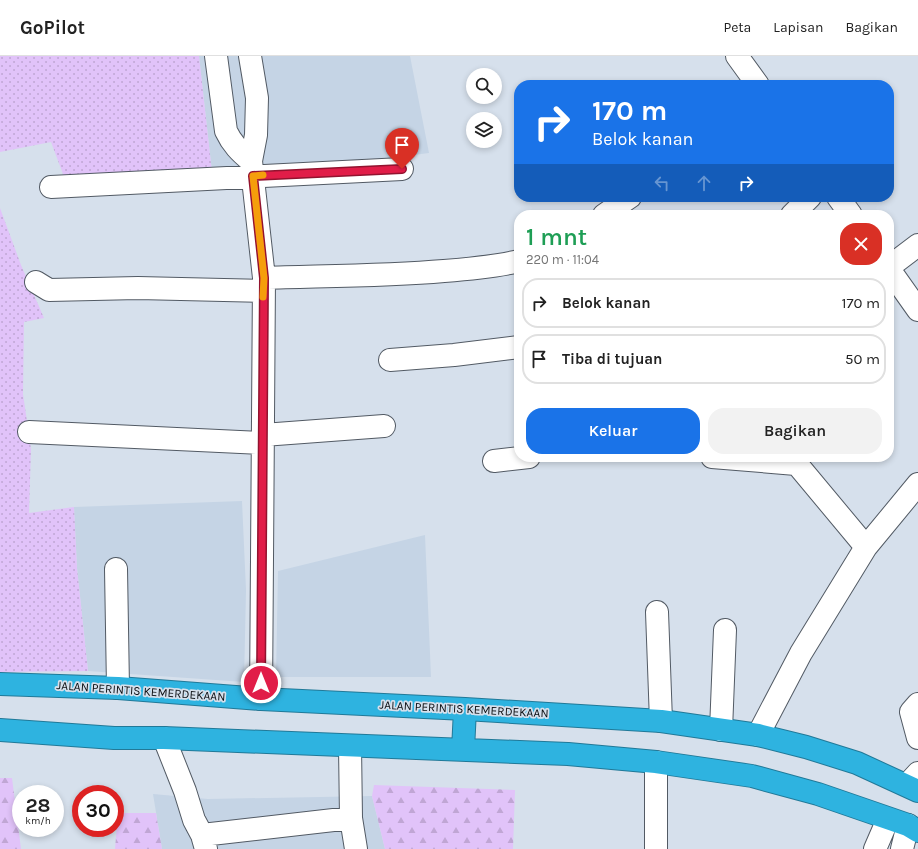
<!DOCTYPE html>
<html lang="id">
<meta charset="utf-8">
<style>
:root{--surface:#fff;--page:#f2f2f2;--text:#222;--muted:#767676;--line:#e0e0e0;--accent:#1a73e8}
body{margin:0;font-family:Karla,sans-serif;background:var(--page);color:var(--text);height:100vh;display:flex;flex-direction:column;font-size:15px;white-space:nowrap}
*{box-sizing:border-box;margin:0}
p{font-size:13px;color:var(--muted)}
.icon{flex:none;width:22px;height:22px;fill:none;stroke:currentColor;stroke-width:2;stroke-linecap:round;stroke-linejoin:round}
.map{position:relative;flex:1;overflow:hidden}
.side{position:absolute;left:514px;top:154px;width:380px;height:252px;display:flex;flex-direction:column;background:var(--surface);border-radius:16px;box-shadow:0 2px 6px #0003}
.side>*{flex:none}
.banner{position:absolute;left:514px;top:24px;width:380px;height:122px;border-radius:16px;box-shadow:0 2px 6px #0003;background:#1a73e8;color:#fff;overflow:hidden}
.fabs{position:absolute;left:466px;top:12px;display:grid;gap:8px}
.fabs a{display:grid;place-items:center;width:36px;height:36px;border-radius:50%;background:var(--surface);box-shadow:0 2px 6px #0003;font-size:20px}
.speed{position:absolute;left:12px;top:729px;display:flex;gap:8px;font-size:20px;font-weight:700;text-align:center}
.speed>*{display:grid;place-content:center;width:52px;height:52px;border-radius:50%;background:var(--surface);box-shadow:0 2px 6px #0003;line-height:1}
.speed small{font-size:10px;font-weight:400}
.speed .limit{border:6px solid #d22;background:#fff;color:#111}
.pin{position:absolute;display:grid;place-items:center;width:34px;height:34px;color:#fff;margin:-41px -17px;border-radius:50% 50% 50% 0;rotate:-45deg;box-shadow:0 0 4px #0007}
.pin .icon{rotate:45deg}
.me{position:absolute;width:44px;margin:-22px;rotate:0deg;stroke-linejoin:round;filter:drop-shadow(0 0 3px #0008)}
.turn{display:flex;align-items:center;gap:14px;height:84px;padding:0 12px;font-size:18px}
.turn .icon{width:52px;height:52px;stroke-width:2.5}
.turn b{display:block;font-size:28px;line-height:34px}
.lanes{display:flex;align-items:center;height:38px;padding:0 12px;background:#0003;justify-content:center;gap:20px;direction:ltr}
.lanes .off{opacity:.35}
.round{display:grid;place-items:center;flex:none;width:42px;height:42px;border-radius:16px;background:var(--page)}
.head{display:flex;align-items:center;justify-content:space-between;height:68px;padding:0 12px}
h1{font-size:24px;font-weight:600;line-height:30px;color:#1e9e55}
.cta{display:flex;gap:8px;margin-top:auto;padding:8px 12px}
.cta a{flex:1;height:46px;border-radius:16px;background:var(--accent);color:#fff;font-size:16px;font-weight:600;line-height:46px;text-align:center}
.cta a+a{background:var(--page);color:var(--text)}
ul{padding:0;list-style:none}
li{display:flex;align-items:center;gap:12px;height:50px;margin:0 8px 6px;padding:0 4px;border:2px solid var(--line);border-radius:16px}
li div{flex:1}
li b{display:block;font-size:15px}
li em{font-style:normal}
header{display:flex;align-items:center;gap:24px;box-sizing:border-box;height:56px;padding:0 20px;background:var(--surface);border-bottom:1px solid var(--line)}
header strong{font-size:19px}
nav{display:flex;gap:22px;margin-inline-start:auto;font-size:14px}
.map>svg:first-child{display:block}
.built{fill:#c5d4e5}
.green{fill:url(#green-dots)}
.forest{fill:url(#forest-firs)}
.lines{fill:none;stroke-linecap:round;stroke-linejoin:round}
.minor-casing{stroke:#525a64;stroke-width:24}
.highway-casing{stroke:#217998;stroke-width:24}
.minor{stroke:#fff;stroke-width:22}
.highway{stroke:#2eb3e0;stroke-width:22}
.route-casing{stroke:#92132f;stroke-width:10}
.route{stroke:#e11d48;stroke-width:7}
.slow{stroke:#f59e0b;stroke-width:7}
.labels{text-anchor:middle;stroke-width:3.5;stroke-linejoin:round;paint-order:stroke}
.street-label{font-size:12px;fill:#0a0d11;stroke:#d6e0ec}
</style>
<header>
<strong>GoPilot</strong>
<nav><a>Peta</a><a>Lapisan</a><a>Bagikan</a></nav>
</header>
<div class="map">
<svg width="918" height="793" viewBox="0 0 918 793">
<defs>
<pattern id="green-dots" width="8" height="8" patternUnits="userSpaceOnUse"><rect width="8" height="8" fill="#e1c3f9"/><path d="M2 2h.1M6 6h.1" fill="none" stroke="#c0a6d4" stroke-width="1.8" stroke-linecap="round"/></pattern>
<pattern id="forest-firs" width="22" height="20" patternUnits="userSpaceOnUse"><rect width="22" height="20" fill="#e1c3f9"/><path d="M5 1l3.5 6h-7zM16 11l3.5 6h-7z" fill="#c0a6d4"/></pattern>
</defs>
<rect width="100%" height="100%" fill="#d6e0ec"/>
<path class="built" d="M 199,0 L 410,0 L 429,97 L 213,125 Z
M 242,445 L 246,534 L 244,626 L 88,615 L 77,512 L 74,451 Z
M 425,479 L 431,621 L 276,621 L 278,515 Z
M 153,738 L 208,743 L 372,740 L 385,793 L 162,793 Z"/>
<path class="green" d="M 0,0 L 199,0 L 213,125 L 69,134 L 51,86 L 0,96 Z
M 0,152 L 21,209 L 44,262 L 24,266 L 23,338 L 31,393 L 29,457 L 74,451 L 77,512 L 88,615 L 0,616 Z"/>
<path class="forest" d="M 0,722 L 12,722 L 21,793 L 0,793 Z
M 374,729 L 515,734 L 513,793 L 385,793 L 372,740 Z
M 118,757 L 156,757 L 162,793 L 115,793 Z"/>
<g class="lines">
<g class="minor-casing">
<path id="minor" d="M 216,0 L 226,75 C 232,88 240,96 251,105
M 250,0 L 257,42 L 256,79 L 251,105 L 264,222 L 261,643
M 737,0 L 758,29
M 51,131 L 402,113
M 838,141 L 851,159
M 604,159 L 630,141
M 792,159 L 810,141
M 889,211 L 918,189
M 889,213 L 918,254
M 264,222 C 324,220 384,220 444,215 C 469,213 494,211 519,205
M 36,226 L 49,234 L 138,232 L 263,235
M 390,304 L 454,299 L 519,291
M 29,376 L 262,387
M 263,379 L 384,370
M 712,401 L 796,408
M 791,401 L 866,491
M 494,405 L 529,401
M 116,513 L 118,632
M 657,556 L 661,665
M 918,648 L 911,656 L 918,682
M 721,674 L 725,574
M 758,679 L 801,597 L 866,491 L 918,428
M 164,682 L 185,735 L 194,764 L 202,779 L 206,793
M 350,690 L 351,762 L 356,793
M 656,706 L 656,793
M 907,729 L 918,717
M 202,779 L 351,762
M 875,793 L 888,763
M 902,793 L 908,769"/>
</g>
<g class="highway-casing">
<path id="highway" d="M 0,628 L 118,632 L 261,643 L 465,653 L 661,665 L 758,679 L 806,691 L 857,707 L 918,735
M 0,674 L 114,682 L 164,682 L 568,698 L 656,706 L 752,720 L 818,738 L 908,769 L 918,775
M 463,694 L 465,653"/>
</g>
<use href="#minor" class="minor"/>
<use href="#highway" class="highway"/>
</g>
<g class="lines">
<g class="route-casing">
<path id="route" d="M 261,627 L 264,222 L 253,120 L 402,113"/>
</g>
<use href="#route" class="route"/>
<path class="slow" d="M 263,119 L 253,120 L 264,222 L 263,241"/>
</g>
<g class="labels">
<g class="street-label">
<text transform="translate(141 635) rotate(4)" y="4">JALAN PERINTIS KEMERDEKAAN</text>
<text transform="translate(464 653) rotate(3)" y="4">JALAN PERINTIS KEMERDEKAAN</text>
</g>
</g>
</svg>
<div class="fabs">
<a><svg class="icon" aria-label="search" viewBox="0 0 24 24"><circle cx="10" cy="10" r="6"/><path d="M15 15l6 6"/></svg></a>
<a><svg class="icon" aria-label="layers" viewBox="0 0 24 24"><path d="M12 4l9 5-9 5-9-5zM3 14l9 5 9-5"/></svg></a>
</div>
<div class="speed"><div>28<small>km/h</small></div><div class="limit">30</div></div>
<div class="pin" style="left:402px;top:113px;background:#d93025"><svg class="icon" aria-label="arrive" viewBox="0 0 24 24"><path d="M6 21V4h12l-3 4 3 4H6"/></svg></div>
<svg class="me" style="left:261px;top:627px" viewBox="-20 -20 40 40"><circle r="17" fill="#e11d48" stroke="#fff" stroke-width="3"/><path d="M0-11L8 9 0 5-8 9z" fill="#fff"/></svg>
<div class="banner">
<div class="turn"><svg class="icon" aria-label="right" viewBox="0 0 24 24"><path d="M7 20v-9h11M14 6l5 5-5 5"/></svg><div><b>170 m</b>Belok kanan</div></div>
<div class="lanes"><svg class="icon off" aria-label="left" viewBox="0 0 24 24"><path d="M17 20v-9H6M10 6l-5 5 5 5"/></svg><svg class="icon off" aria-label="ahead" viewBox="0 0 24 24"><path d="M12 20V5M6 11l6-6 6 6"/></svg><svg class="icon" aria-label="right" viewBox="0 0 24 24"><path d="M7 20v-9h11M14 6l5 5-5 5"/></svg></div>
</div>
<section class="side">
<div class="head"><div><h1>1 mnt</h1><p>220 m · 11:04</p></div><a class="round" style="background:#d93025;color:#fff"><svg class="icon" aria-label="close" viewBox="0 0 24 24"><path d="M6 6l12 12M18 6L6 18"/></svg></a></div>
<ul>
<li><svg class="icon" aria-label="right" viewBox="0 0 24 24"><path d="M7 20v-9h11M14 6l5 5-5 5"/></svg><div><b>Belok kanan</b></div><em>170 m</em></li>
<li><svg class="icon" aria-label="arrive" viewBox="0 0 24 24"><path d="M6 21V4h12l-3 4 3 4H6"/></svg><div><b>Tiba di tujuan</b></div><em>50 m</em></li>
</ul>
<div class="cta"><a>Keluar</a><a>Bagikan</a></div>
</section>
</div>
